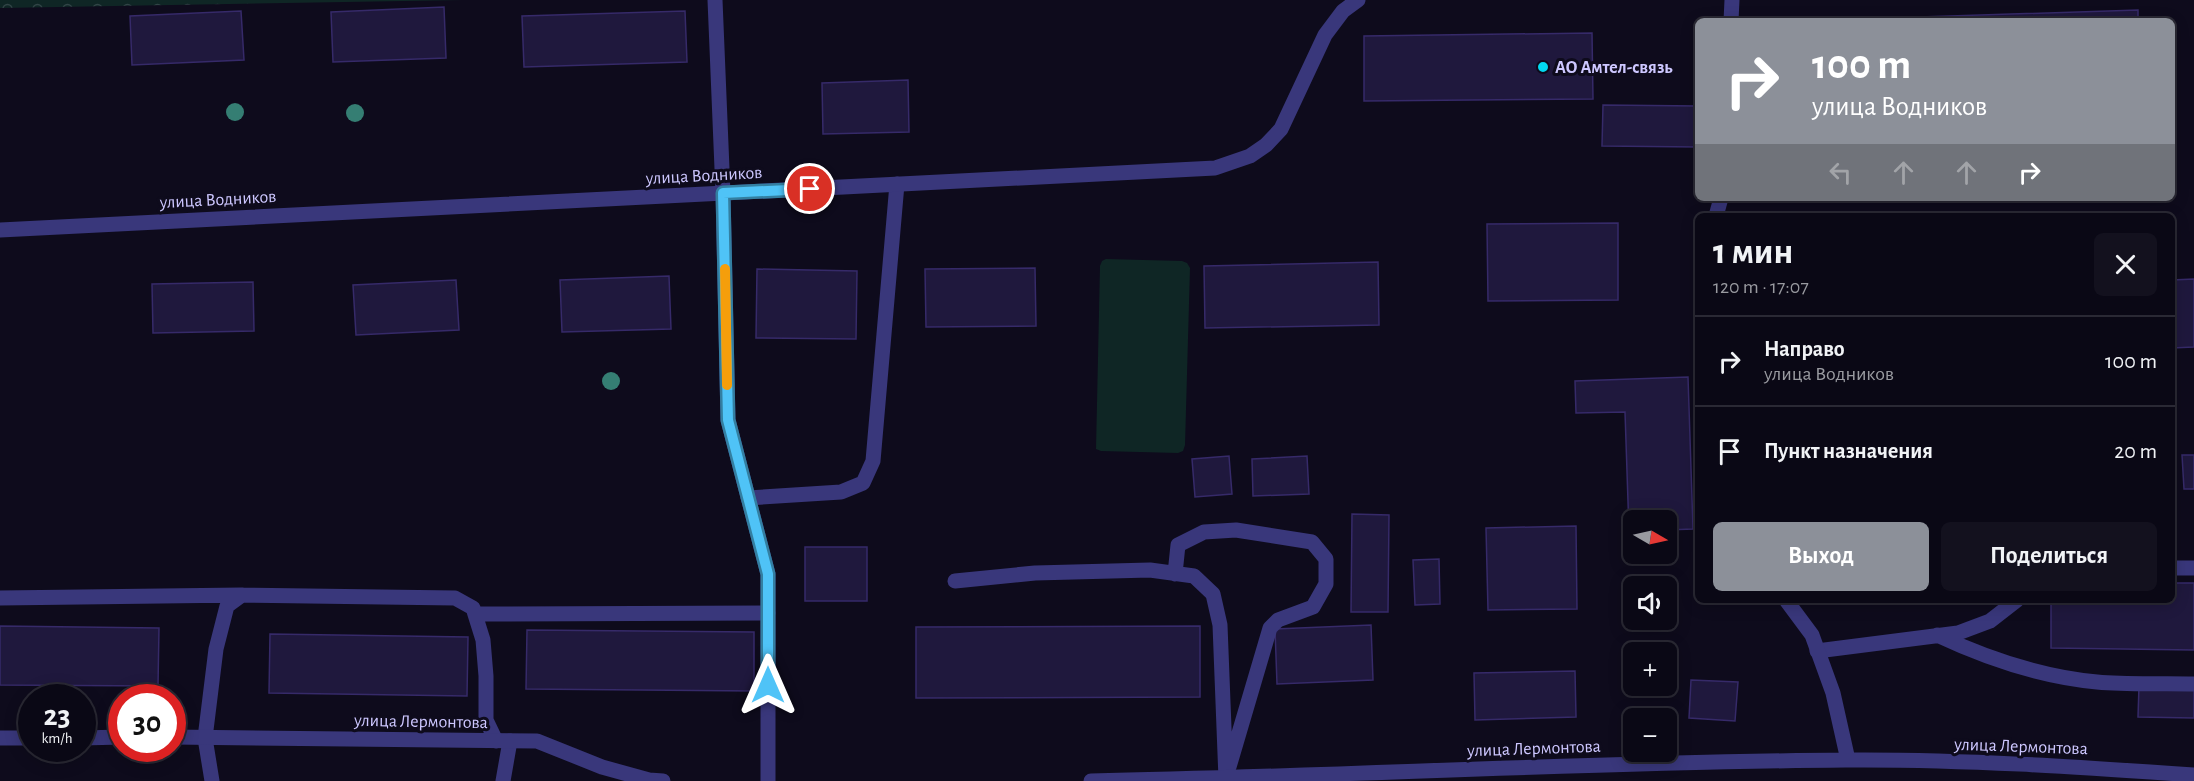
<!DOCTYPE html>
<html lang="ru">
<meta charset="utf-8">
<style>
:root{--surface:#0a0815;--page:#13111e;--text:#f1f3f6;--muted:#999aa0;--line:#2a2934;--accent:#8c9099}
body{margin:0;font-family:"Alegreya Sans",sans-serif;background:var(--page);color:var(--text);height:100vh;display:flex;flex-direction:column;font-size:22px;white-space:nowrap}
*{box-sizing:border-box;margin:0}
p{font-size:20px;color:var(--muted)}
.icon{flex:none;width:33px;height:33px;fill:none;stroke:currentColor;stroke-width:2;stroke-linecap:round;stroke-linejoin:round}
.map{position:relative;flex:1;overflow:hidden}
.sheet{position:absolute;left:1695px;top:213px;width:480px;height:390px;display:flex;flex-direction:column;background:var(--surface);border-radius:9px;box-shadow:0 3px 15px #0003,0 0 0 2px var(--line)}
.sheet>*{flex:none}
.guide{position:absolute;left:1695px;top:18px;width:480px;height:183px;border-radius:9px;box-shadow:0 3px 15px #0003,0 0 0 2px var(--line);background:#8c9099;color:#fff;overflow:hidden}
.needle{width:39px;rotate:99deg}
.controls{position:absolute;left:1623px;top:510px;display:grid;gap:12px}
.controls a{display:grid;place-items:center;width:54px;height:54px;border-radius:9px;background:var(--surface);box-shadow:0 3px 15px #0003,0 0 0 2px var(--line);font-size:30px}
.speed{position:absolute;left:18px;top:684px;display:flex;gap:12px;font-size:30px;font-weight:700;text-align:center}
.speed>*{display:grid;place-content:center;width:78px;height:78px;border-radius:50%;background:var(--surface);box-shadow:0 3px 15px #0003,0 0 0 2px var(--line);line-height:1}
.speed small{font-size:15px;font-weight:400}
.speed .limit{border:9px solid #d22;background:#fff;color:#111}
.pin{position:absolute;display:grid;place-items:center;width:51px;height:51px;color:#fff;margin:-26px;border:3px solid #fff;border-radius:50%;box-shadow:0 2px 6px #0007}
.me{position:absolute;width:66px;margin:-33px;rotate:0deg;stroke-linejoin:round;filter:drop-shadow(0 0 4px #0008)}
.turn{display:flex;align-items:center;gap:21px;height:126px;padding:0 18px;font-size:27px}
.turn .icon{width:78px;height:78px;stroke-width:2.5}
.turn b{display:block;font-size:42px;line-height:51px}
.lanes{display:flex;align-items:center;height:57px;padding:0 18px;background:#0003;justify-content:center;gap:30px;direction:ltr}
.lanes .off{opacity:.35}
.round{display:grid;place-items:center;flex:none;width:63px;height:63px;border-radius:9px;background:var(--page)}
.head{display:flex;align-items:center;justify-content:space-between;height:102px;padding:0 18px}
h1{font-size:36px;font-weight:700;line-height:45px}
.button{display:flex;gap:12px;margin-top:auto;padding:12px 18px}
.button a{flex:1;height:69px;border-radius:9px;background:var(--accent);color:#fff;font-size:24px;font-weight:700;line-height:69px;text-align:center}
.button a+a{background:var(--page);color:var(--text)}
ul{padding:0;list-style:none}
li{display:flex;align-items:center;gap:18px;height:90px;padding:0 18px;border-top:2px solid var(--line)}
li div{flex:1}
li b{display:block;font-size:22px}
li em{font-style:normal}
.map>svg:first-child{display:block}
.forest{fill:url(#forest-crowns)}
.pitch{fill:#0f2625}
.building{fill:#1f183d;stroke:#362a69;stroke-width:1.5}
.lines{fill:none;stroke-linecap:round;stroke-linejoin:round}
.service{stroke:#39377b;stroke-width:15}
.minor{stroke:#39377b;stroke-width:15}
.tree{fill:#357e73}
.route-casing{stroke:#337fa1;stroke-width:15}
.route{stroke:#4fc3f7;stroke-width:10}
.slow{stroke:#f59e0b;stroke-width:10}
.poi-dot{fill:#02d9f0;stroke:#0e0b1c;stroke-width:2}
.labels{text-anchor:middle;stroke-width:6;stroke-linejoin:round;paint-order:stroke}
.poi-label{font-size:18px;font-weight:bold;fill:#cdc7ff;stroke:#0e0b1c;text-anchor:start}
.street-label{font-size:18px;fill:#cdc7ff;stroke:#0e0b1c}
</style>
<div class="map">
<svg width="2194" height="781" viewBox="0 0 2194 781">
<defs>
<pattern id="forest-crowns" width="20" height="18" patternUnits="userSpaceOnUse" patternTransform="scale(1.5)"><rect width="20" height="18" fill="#0f2625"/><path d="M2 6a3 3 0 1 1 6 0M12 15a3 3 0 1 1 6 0" fill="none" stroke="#314446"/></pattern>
</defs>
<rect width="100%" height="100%" fill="#0e0b1c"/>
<path class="forest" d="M 0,0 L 462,0 L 0,8 Z"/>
<path class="pitch" d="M 1106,259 L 1182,261 L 1187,263 L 1190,268 L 1185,445 L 1183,451 L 1178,453 L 1101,451 L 1096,449 L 1100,266 L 1102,261 Z"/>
<path class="building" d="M 444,7 L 446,58 L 333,62 L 331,12 Z
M 2138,10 L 2138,21 L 1796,21 Z
M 241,11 L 244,60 L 132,65 L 130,16 Z
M 685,11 L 687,62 L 524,67 L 522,16 Z
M 1592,33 L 1593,99 L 1364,101 L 1364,36 Z
M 908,80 L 909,132 L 823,134 L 822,83 Z
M 1603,105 L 1698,106 L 1698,147 L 1602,146 Z
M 1618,223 L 1618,300 L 1488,301 L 1487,224 Z
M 1378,262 L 1379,325 L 1205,328 L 1204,266 Z
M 1035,268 L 1036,326 L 926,327 L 925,269 Z
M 757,269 L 857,271 L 856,339 L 756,338 Z
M 669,276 L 671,329 L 562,332 L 560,280 Z
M 2194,279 L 2194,347 L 2172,348 L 2172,280 Z
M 456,280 L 459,330 L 356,335 L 353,285 Z
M 253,282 L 254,331 L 153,333 L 152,284 Z
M 1688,377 L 1693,529 L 1666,530 L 1666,520 L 1634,520 L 1634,531 L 1629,531 L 1625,412 L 1576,413 L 1575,381 Z
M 2182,455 L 2194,455 L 2194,489 L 2184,489 Z
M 1229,456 L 1232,494 L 1195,497 L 1192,459 Z
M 1307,456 L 1309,494 L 1253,496 L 1252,459 Z
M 1352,514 L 1389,515 L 1388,612 L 1351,612 Z
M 1576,526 L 1577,609 L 1488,610 L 1486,528 Z
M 805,547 L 867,547 L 867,601 L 805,601 Z
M 1439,559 L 1440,604 L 1415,605 L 1413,560 Z
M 2172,583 L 2194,583 L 2194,650 L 2051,648 L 2051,600 L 2172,600 Z
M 1371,625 L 1373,680 L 1277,684 L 1275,629 Z
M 0,626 L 159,628 L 158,686 L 0,685 Z
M 1200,626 L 1200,697 L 916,698 L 916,627 Z
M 527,630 L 754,632 L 754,691 L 526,689 Z
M 270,634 L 468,637 L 467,696 L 269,693 Z
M 1575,671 L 1576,717 L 1475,720 L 1474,673 Z
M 1691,680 L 1738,682 L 1735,721 L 1689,718 Z
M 2139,686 L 2194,687 L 2194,718 L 2138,717 Z"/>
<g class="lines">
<path class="service" d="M 748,498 L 841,492 L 863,483 L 873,461 L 897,184
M 2172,568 L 2194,568
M 1175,574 L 1178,545 L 1204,532 L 1236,530 L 1312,542 L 1326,559 L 1326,584 L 1313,607 L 1278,620 L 1270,628 L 1229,767
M 955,581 L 1035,573 L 1150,570 L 1194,576 L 1213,594 L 1220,625 L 1226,779
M 0,598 L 242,595 L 455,598 L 473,608 L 483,640 L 486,676 L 486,720 L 496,741
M 475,614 L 768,613
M 1937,635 C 1986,658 2042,677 2097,682 C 2129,685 2162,683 2194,684
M 1817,651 L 1958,633 L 1990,621 L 2017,600
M 212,781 L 205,738 L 216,649 L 227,606 L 242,595
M 503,781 L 510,741"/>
<path class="minor" d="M 715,0 L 723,193 L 728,420 L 768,574 L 768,781
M 1731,21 L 1732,0
M 1716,216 L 1721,198
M 0,230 L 1215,168 L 1250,156 L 1266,145 L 1281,129 L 1325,35 L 1343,11 L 1358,0
M 1786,600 L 1812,635 L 1833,693 L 1848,760
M 172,737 L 537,741 L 602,767 L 649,780 L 663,781
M 0,738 L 32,738
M 82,738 L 122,737
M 1091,781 C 1343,776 1594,762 1845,760 C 1961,759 2078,767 2194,775"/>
</g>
<g class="tree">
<circle cx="235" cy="112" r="9"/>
<circle cx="355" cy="113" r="9"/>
<circle cx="611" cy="381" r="9"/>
</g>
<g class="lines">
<g class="route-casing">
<path id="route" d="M 768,685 L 768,574 L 728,420 L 723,193 L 810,189"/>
</g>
<use href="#route" class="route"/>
<path class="slow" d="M 725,269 L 727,385"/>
</g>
<circle class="poi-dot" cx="1543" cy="67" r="6"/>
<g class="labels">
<g class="poi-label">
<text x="1555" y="73">АО Амтел-связь</text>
</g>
<g class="street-label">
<text transform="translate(704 175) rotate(-3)" y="6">улица Водников</text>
<text transform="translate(218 199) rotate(-3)" y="6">улица Водников</text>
<text transform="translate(421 721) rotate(1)" y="6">улица Лермонтова</text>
<text transform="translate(2021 746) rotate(2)" y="6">улица Лермонтова</text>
<text transform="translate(1534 748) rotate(-2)" y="6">улица Лермонтова</text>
</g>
</g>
</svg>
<div class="controls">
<a><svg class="needle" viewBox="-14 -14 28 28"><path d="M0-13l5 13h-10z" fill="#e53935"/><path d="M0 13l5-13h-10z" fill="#999aa0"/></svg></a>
<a><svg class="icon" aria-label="sound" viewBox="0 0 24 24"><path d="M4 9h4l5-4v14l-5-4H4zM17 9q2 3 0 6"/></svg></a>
<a>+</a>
<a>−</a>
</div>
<div class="speed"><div>23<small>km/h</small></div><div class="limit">30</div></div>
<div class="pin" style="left:810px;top:189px;background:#d93025"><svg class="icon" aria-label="arrive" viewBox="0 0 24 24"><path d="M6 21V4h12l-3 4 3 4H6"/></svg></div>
<svg class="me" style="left:768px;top:685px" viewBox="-20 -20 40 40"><path d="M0-17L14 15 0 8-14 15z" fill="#4fc3f7" stroke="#fff" stroke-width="4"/></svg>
<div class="guide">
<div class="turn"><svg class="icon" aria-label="right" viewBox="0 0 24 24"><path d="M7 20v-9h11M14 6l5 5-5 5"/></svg><div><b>100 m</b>улица Водников</div></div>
<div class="lanes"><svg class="icon off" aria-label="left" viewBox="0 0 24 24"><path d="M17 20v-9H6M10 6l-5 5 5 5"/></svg><svg class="icon off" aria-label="ahead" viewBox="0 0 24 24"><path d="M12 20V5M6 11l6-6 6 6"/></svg><svg class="icon off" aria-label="ahead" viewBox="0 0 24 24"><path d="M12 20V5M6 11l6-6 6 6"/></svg><svg class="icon" aria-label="right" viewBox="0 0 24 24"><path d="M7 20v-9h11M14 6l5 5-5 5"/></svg></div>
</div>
<section class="sheet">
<div class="head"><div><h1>1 мин</h1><p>120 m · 17:07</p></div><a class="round"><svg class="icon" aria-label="close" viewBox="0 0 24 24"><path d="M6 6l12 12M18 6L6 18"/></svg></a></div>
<ul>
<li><svg class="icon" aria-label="right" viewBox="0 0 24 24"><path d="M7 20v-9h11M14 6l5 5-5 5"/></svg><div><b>Направо</b><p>улица Водников</p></div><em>100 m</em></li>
<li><svg class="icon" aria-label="arrive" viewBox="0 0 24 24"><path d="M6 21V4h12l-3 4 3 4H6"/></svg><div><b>Пункт назначения</b></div><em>20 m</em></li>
</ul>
<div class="button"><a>Выход</a><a>Поделиться</a></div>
</section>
</div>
